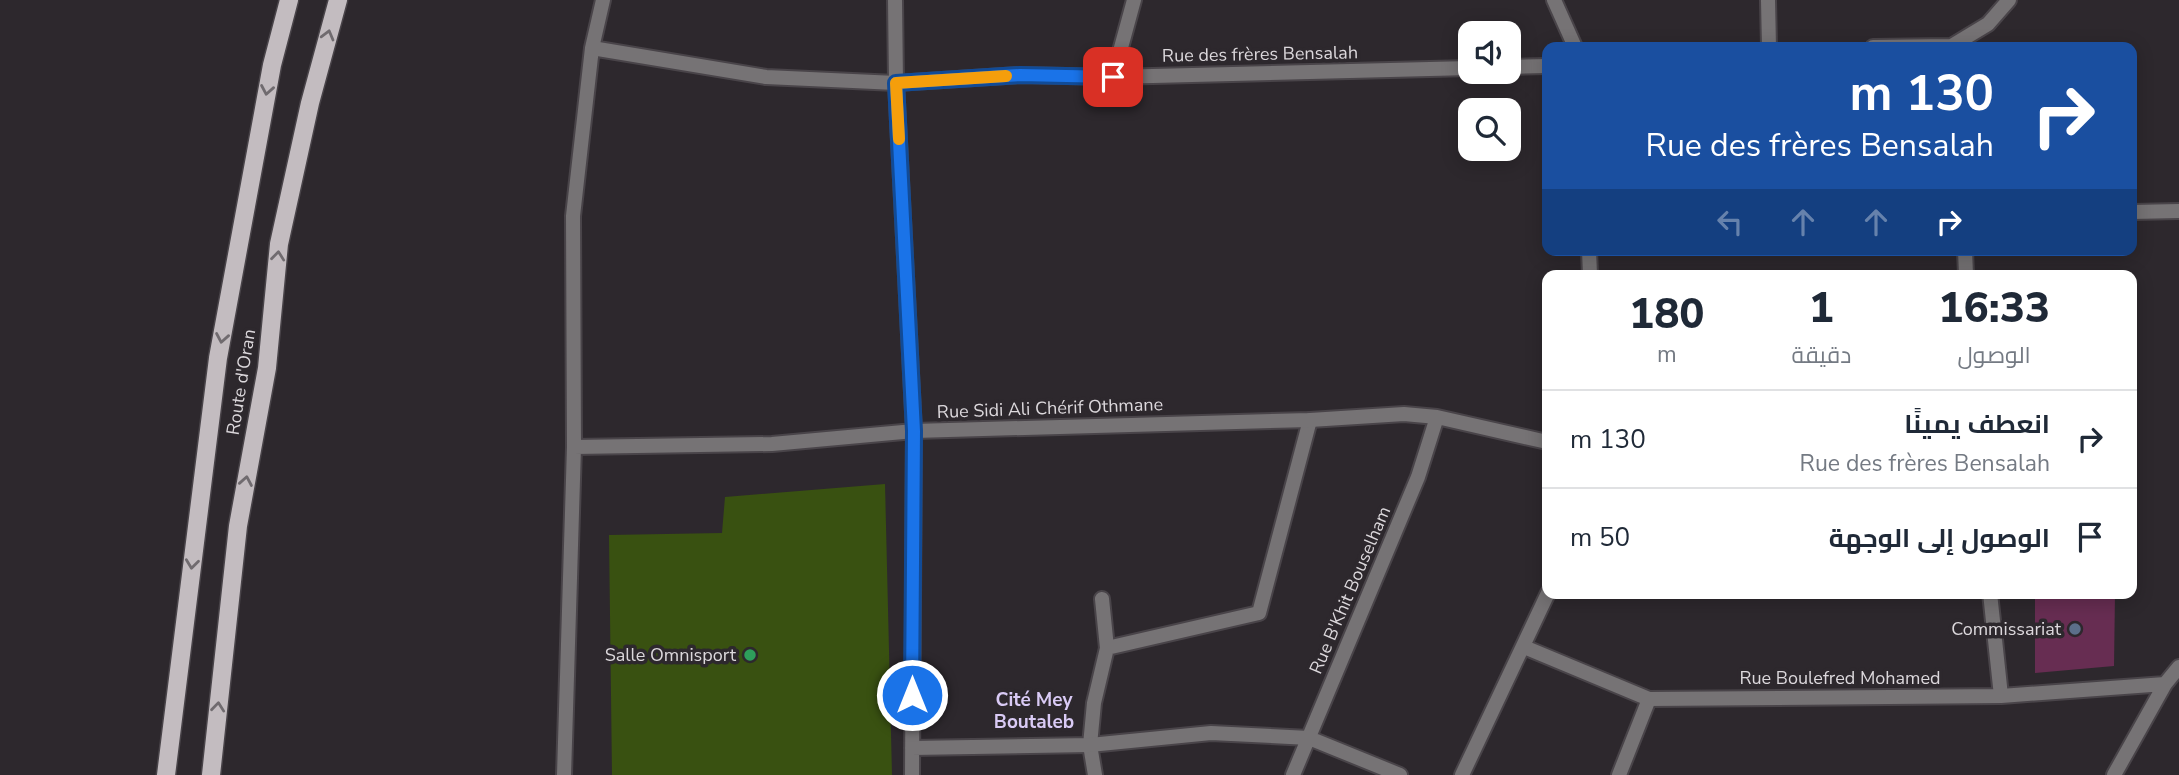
<!DOCTYPE html>
<html lang="ar">
<meta charset="utf-8">
<style>
:root{--surface:#fff;--page:#f2f2f3;--text:#1f2937;--muted:#747a83;--line:#e0e1e3}
body{margin:0;font-family:"Nunito Sans",Cairo,sans-serif;background:var(--page);color:var(--text);direction:rtl;height:100vh;display:flex;flex-direction:column;font-size:26px;white-space:nowrap}
*{box-sizing:border-box;margin:0}
p{font-size:23px;color:var(--muted)}
.icon{flex:none;width:38px;height:38px;fill:none;stroke:currentColor;stroke-width:2;stroke-linecap:round;stroke-linejoin:round}
.map{position:relative;flex:1;overflow:hidden;direction:ltr}
.side{position:absolute;left:1542px;top:270px;width:595px;height:329px;display:flex;flex-direction:column;background:var(--surface);border-radius:14px;box-shadow:0 4px 18px #0003;direction:rtl}
.side>*{flex:none}
.hud{position:absolute;left:1542px;top:42px;width:595px;height:214px;border-radius:14px;box-shadow:0 4px 18px #0003;direction:rtl;background:#1a4fa0;color:#fff;overflow:hidden}
.buttons{position:absolute;left:1458px;top:21px;display:grid;gap:14px}
.buttons a{display:grid;place-items:center;width:63px;height:63px;border-radius:14px;background:var(--surface);box-shadow:0 4px 18px #0003;font-size:35px}
.pin{position:absolute;display:grid;place-items:center;width:60px;height:60px;color:#fff;margin:-30px;border-radius:14px;box-shadow:0 4px 10px #0006}
.me{position:absolute;width:77px;margin:-38px;rotate:0deg;stroke-linejoin:round;filter:drop-shadow(0 0 5px #0008)}
.turn{display:flex;align-items:center;gap:24px;height:147px;padding:0 28px;font-size:32px}
.turn .icon{width:91px;height:91px;stroke-width:2.5}
.turn b{display:block;font-size:49px;line-height:60px}
.lanes{display:flex;align-items:center;height:66px;padding:0 28px;background:#0003;justify-content:center;gap:35px;direction:ltr}
.lanes .off{opacity:.35}
.eta{display:flex;justify-content:space-evenly;align-items:center;height:119px;text-align:center}
.eta b{font-size:42px;font-weight:800;line-height:49px}
ul{padding:0;list-style:none}
li{display:flex;align-items:center;gap:21px;height:98px;padding:0 28px;border-top:2px solid var(--line)}
li div{flex:1}
li b{display:block;font-size:26px}
li em{font-style:normal}
.map>svg:first-child{display:block}
.green{fill:#395111}
.building{fill:#672d52}
.lines{fill:none;stroke-linecap:round;stroke-linejoin:round}
.service-casing{stroke:#494449;stroke-width:18}
.minor-casing{stroke:#494449;stroke-width:18}
.primary-casing{stroke:#494449;stroke-width:21}
.service{stroke:#767375;stroke-width:14}
.minor{stroke:#767375;stroke-width:14}
.primary{stroke:#c3bcc0;stroke-width:18}
.oneway{stroke:#706b6f}
.route-casing{stroke:#114b97;stroke-width:18}
.route{stroke:#1a73e8;stroke-width:12}
.slow{stroke:#f59e0b;stroke-width:12}
.service-dot{fill:#5c6f8a;stroke:#2d282d;stroke-width:2.5}
.leisure-dot{fill:#2e9e5b;stroke:#2d282d;stroke-width:2.5}
.labels{text-anchor:middle;stroke-width:7;stroke-linejoin:round;paint-order:stroke}
.street-label{font-size:18px;fill:#dcd8dc;stroke:#2d282d}
.poi-label{font-size:18px;fill:#dcd8dc;stroke:#2d282d;text-anchor:end}
.neighbourhood-label{font-size:19px;font-weight:bold;fill:#d9caf5;stroke:#2d282d}
</style>
<div class="map">
<svg width="2179" height="775" viewBox="0 0 2179 775">
<rect width="100%" height="100%" fill="#2d282d"/>
<path class="green" d="M 885,484 L 892,775 L 612,775 L 609,535 L 722,533 L 725,497 Z"/>
<path class="building" d="M 2035,593 L 2115,593 L 2114,666 L 2035,673 Z"/>
<g class="lines">
<g class="service-casing">
<path id="service" d="M 1107,648 L 1259,613 L 1310,420
M 1095,775 L 1090,745 L 1094,703 L 1107,648 L 1102,599"/>
</g>
<g class="minor-casing">
<path id="minor" d="M 603,0 L 592,48 L 573,216 L 574,447 L 772,444 L 914,431 L 1310,420 L 1404,414 L 1437,417 L 1547,442
M 895,0 L 896,83 L 914,431 L 912,775
M 1554,0 L 1575,47
M 1768,0 L 1769,47
M 1873,47 L 1950,46
M 1950,47 L 1988,24 L 2009,0
M 592,48 L 766,77 L 896,83 L 1020,75 L 1113,77 L 1470,68
M 1508,67 L 1547,66
M 1113,77 L 1134,0
M 2132,212 L 2179,211
M 1589,250 L 1590,275
M 1965,250 L 1966,275
M 1990,593 L 2001,696
M 1524,647 L 1649,699 L 2001,696 L 2165,684
M 912,748 L 1090,745 L 1211,733 L 1309,738 L 1400,775
M 564,775 L 574,447
M 1293,775 L 1418,477 L 1437,417
M 1462,775 L 1548,593
M 1619,775 L 1649,699
M 2114,775 L 2165,684 L 2179,667"/>
</g>
<g class="primary-casing">
<path id="primary" d="M 166,775 L 218,358 L 272,65 L 289,0
M 211,775 L 238,526 L 267,368 L 279,244 L 310,103 L 338,0"/>
</g>
<use href="#service" class="service"/>
<use href="#minor" class="minor"/>
<use href="#primary" class="primary"/>
</g>
<defs><path id="oneway-chevron" d="M-2-3.5L2.5 0L-2 3.5" fill="none" stroke-width="1.6" stroke-linecap="round" stroke-linejoin="round" transform="scale(1.75)"/></defs>
<g class="oneway">
<use href="#oneway-chevron" transform="translate(328 35) rotate(-75)"/>
<use href="#oneway-chevron" transform="translate(267 90) rotate(100)"/>
<use href="#oneway-chevron" transform="translate(278 256) rotate(-84)"/>
<use href="#oneway-chevron" transform="translate(222 338) rotate(100)"/>
<use href="#oneway-chevron" transform="translate(246 481) rotate(-80)"/>
<use href="#oneway-chevron" transform="translate(192 564) rotate(97)"/>
<use href="#oneway-chevron" transform="translate(218 707) rotate(-84)"/>
</g>
<g class="lines">
<g class="route-casing">
<path id="route" d="M 912,695 L 914,431 L 896,83 L 1020,75 L 1113,77"/>
</g>
<use href="#route" class="route"/>
<path class="slow" d="M 899,139 L 896,83 L 1006,76"/>
</g>
<circle class="service-dot" cx="2075" cy="629" r="7"/>
<circle class="leisure-dot" cx="750" cy="655" r="7"/>
<g class="labels">
<g class="street-label">
<text transform="translate(1260 54) rotate(-1)" y="6">Rue des frères Bensalah</text>
<text transform="translate(241 382) rotate(-81)" y="6">Route d'Oran</text>
<text transform="translate(1050 408) rotate(-2)" y="6">Rue Sidi Ali Chérif Othmane</text>
<text transform="translate(1350 590) rotate(-67)" y="6">Rue B'Khit Bouselham</text>
<text x="1840" y="684">Rue Boulefred Mohamed</text>
</g>
<g class="poi-label">
<text x="2061" y="635">Commissariat</text>
<text x="736" y="661">Salle Omnisport</text>
</g>
<g class="neighbourhood-label">
<text x="1034" y="706">Cité Mey<tspan x="1034" dy="22">Boutaleb</tspan></text>
</g>
</g>
</svg>
<div class="buttons">
<a><svg class="icon" aria-label="sound" viewBox="0 0 24 24"><path d="M4 9h4l5-4v14l-5-4H4zM17 9q2 3 0 6"/></svg></a>
<a><svg class="icon" aria-label="search" viewBox="0 0 24 24"><circle cx="10" cy="10" r="6"/><path d="M15 15l6 6"/></svg></a>
</div>
<div class="pin" style="left:1113px;top:77px;background:#d93025"><svg class="icon" aria-label="arrive" viewBox="0 0 24 24"><path d="M6 21V4h12l-3 4 3 4H6"/></svg></div>
<svg class="me" style="left:912px;top:695px" viewBox="-20 -20 40 40"><circle r="17" fill="#1a73e8" stroke="#fff" stroke-width="3"/><path d="M0-11L8 9 0 5-8 9z" fill="#fff"/></svg>
<div class="hud">
<div class="turn"><svg class="icon" aria-label="right" viewBox="0 0 24 24"><path d="M7 20v-9h11M14 6l5 5-5 5"/></svg><div><b>130 m</b>Rue des frères Bensalah</div></div>
<div class="lanes"><svg class="icon off" aria-label="left" viewBox="0 0 24 24"><path d="M17 20v-9H6M10 6l-5 5 5 5"/></svg><svg class="icon off" aria-label="ahead" viewBox="0 0 24 24"><path d="M12 20V5M6 11l6-6 6 6"/></svg><svg class="icon off" aria-label="ahead" viewBox="0 0 24 24"><path d="M12 20V5M6 11l6-6 6 6"/></svg><svg class="icon" aria-label="right" viewBox="0 0 24 24"><path d="M7 20v-9h11M14 6l5 5-5 5"/></svg></div>
</div>
<section class="side">
<div class="eta">
<div><b>16:33</b><p>الوصول</p></div>
<div><b>1</b><p>دقيقة</p></div>
<div><b>180</b><p>m</p></div>
</div>
<ul>
<li><svg class="icon" aria-label="right" viewBox="0 0 24 24"><path d="M7 20v-9h11M14 6l5 5-5 5"/></svg><div><b>انعطف يمينًا</b><p>Rue des frères Bensalah</p></div><em>130 m</em></li>
<li><svg class="icon" aria-label="arrive" viewBox="0 0 24 24"><path d="M6 21V4h12l-3 4 3 4H6"/></svg><div><b>الوصول إلى الوجهة</b></div><em>50 m</em></li>
</ul>
</section>
</div>
